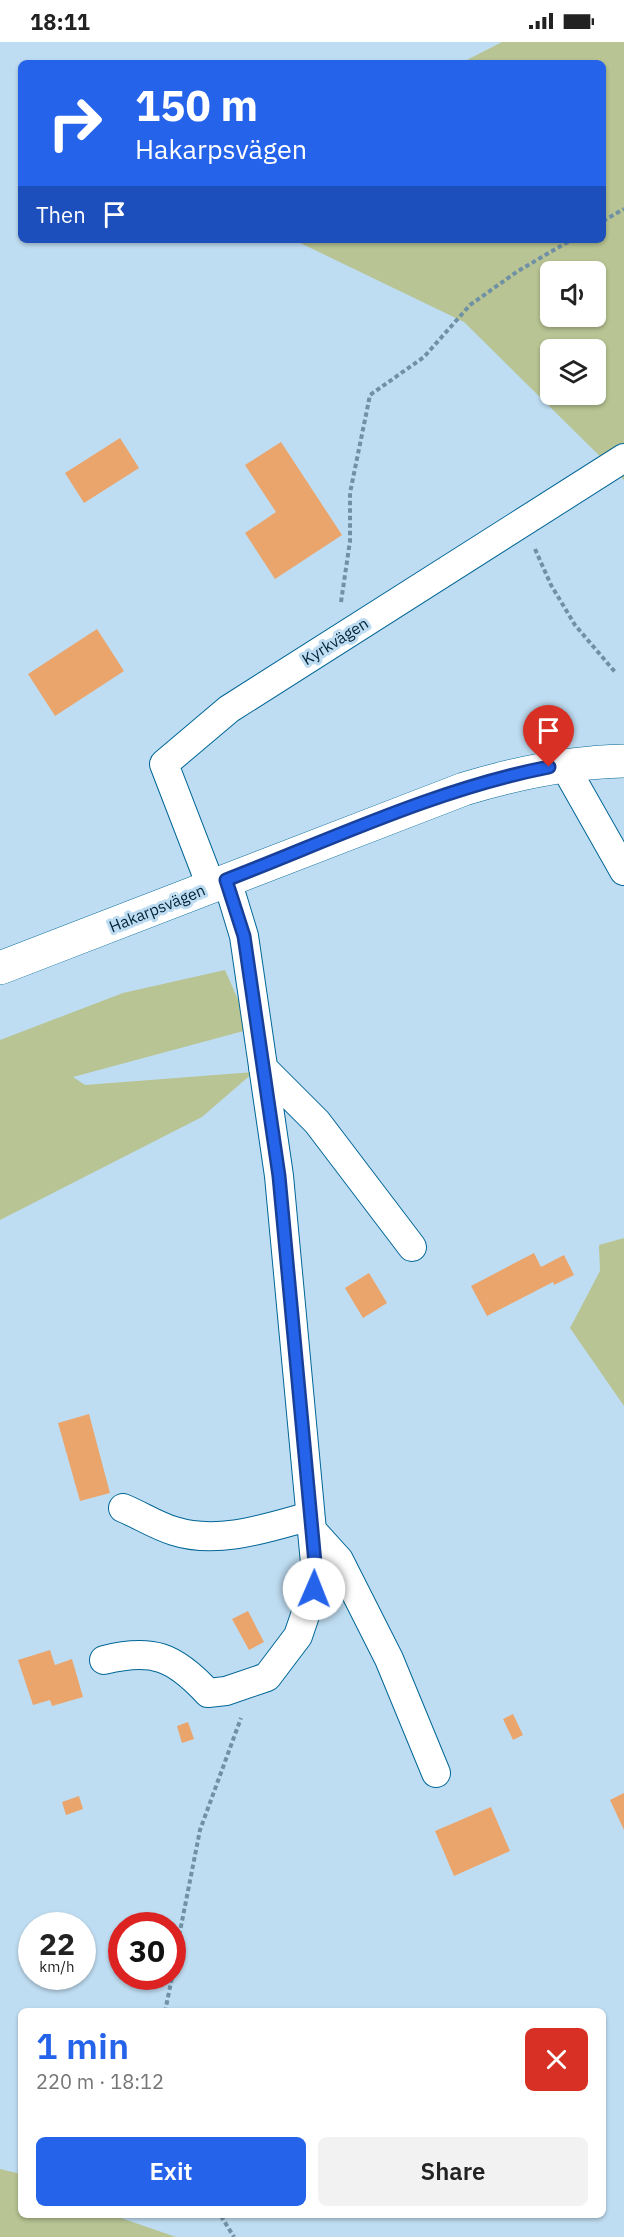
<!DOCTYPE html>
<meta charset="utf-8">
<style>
:root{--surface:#fff;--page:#f2f2f2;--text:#222;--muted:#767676;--accent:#2563eb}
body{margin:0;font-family:"IBM Plex Sans",sans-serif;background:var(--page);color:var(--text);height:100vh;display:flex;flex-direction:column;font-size:22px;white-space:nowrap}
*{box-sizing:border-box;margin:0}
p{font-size:20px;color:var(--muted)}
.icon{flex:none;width:33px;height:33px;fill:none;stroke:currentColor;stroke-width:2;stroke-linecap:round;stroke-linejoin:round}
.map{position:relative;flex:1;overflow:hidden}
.panel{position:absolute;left:18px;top:1966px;width:588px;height:210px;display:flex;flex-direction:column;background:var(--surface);border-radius:9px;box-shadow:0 2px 4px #0004}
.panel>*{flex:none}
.hud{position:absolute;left:18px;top:18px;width:588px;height:183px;border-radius:9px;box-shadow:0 2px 4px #0004;background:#2563eb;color:#fff;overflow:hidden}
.controls{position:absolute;left:540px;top:219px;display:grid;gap:12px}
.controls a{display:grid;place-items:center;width:66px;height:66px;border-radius:9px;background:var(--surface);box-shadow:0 2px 4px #0004;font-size:30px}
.speed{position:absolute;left:18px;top:1870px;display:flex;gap:12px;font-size:30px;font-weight:700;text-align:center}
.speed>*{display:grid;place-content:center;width:78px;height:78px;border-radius:50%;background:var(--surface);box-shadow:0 2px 4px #0004;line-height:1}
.speed small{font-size:15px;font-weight:400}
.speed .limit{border:9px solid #d22;background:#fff;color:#111}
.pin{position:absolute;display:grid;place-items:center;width:51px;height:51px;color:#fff;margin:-62px -26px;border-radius:50% 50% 50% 0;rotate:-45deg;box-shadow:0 0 6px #0007}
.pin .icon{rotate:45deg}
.me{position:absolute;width:66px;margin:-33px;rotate:1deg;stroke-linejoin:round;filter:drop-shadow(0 0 4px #0008)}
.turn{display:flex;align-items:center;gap:21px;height:126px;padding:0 18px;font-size:27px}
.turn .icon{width:78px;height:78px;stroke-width:2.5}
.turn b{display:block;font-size:42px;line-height:51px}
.then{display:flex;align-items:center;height:57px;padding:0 18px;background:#0003;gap:12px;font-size:22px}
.round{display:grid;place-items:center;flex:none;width:63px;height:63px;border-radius:9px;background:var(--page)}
.overview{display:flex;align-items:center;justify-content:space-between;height:102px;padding:0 18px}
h1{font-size:36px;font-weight:600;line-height:45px;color:var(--accent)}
.button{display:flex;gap:12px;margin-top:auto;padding:12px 18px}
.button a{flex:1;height:69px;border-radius:9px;background:var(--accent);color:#fff;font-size:24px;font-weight:600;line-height:69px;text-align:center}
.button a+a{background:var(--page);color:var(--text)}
.status{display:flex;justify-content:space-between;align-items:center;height:42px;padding:0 30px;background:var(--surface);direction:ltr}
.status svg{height:16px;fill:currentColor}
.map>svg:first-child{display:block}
.green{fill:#b8c493;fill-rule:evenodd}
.building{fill:#eaa56d}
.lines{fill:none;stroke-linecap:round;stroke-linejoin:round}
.street-casing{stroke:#016696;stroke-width:30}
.secondary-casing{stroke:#016696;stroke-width:34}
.path{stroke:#7091a5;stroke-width:4;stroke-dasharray:4.5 3;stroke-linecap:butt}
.street{stroke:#fff;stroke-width:28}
.secondary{stroke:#fff;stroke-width:33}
.route-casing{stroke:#184099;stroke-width:15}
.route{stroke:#2563eb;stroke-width:10}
.labels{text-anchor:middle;stroke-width:6;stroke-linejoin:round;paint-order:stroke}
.street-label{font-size:16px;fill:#022539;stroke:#bfddf2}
</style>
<div class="status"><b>18:11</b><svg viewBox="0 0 49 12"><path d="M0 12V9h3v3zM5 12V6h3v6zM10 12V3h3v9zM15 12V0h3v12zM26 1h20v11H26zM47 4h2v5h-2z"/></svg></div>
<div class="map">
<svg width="624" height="2195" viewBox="0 0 624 2195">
<rect width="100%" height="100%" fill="#bfddf2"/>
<path class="green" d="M 502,0 L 624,0 L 624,438 L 464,280 L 294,198 L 603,198 L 603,21 L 461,21 ZM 550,230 L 596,230 L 596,274 L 550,274 ZM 550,308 L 596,308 L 596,352 L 550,352 Z
M 225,928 L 251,987 L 73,1035 L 85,1043 L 254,1030 L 202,1075 L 0,1178 L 0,998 L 123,951 Z
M 624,1196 L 624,1364 L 570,1286 L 600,1229 L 599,1203 Z
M 0,2127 L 21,2132 L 21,2174 L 115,2174 L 176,2195 L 0,2195 Z"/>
<path class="building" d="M 120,396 L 139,426 L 84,461 L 65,431 Z
M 281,400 L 342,493 L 275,537 L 245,491 L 276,470 L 245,423 Z
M 97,587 L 124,629 L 55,674 L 28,632 Z
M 534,1211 L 541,1225 L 564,1213 L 574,1233 L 554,1243 L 553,1240 L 487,1274 L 471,1244 Z
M 369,1231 L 387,1261 L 363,1276 L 345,1246 Z
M 89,1372 L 110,1451 L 80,1459 L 58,1381 Z
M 248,1569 L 264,1600 L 249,1608 L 232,1577 Z
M 50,1608 L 55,1623 L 72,1617 L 83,1655 L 52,1664 L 50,1658 L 33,1663 L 18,1618 Z
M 513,1672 L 523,1693 L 513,1698 L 503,1677 Z
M 188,1680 L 194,1697 L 182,1701 L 177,1684 Z
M 624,1751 L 624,1788 L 610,1758 Z
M 79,1754 L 83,1767 L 66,1773 L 62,1760 Z
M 491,1765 L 510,1809 L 454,1834 L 435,1789 Z"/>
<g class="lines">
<g class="street-casing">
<path id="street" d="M 564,723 L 624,829
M 211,844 L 164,722 L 229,667 L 624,416
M 263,1026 L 317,1080 L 412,1205
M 123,1466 C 140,1473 157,1484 174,1489 C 218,1503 267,1486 310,1474
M 311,1487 L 339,1518 L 389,1617 L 436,1731
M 104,1618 C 152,1606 174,1614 208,1651 L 226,1649 L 267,1635 L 298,1594 L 314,1547 L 315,1521 L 279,1134 L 244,894 L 227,838"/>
</g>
<g class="secondary-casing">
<path id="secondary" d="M 0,926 L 464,747 C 517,731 568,720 624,719"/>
</g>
<path class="path" d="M 603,179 L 624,167
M 535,507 L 551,543 L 575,583 L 615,630
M 341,560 L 350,499 L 350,451 L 370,353 L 424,315 L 470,263 L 518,229 L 571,198
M 172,1930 L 200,1788 L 241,1676
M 165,1970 L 172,1935
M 221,2174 L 234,2195"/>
<use href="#street" class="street"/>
<use href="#secondary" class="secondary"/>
</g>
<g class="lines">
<g class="route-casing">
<path id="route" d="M 314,1547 L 315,1521 L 279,1134 L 244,894 L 226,838 C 332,797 437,747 549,725"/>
</g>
<use href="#route" class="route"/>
</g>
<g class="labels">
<g class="street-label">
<text transform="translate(335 599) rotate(-32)" y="6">Kyrkvägen</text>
<text transform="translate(157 866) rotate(-22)" y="6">Hakarpsvägen</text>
</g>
</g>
</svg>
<div class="controls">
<a><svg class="icon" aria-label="sound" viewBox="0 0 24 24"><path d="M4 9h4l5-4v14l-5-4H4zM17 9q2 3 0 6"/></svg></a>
<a><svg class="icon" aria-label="layers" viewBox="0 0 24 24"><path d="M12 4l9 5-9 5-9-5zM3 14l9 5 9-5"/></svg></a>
</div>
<div class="speed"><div>22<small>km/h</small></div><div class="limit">30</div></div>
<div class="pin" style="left:549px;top:725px;background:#d93025"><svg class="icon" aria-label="arrive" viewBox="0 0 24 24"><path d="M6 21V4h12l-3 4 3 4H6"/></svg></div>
<svg class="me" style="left:314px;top:1547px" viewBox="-20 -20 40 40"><circle r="19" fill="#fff"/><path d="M0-13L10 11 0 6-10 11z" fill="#2563eb"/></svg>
<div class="hud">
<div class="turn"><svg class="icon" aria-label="right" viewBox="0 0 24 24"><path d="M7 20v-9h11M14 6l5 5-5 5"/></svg><div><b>150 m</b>Hakarpsvägen</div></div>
<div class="then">Then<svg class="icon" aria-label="arrive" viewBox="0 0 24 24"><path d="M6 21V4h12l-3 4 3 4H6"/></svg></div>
</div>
<section class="panel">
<div class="overview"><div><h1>1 min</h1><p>220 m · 18:12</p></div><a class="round" style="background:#d93025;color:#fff"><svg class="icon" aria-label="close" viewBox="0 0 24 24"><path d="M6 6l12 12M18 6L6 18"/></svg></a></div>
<div class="button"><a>Exit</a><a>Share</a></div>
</section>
</div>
